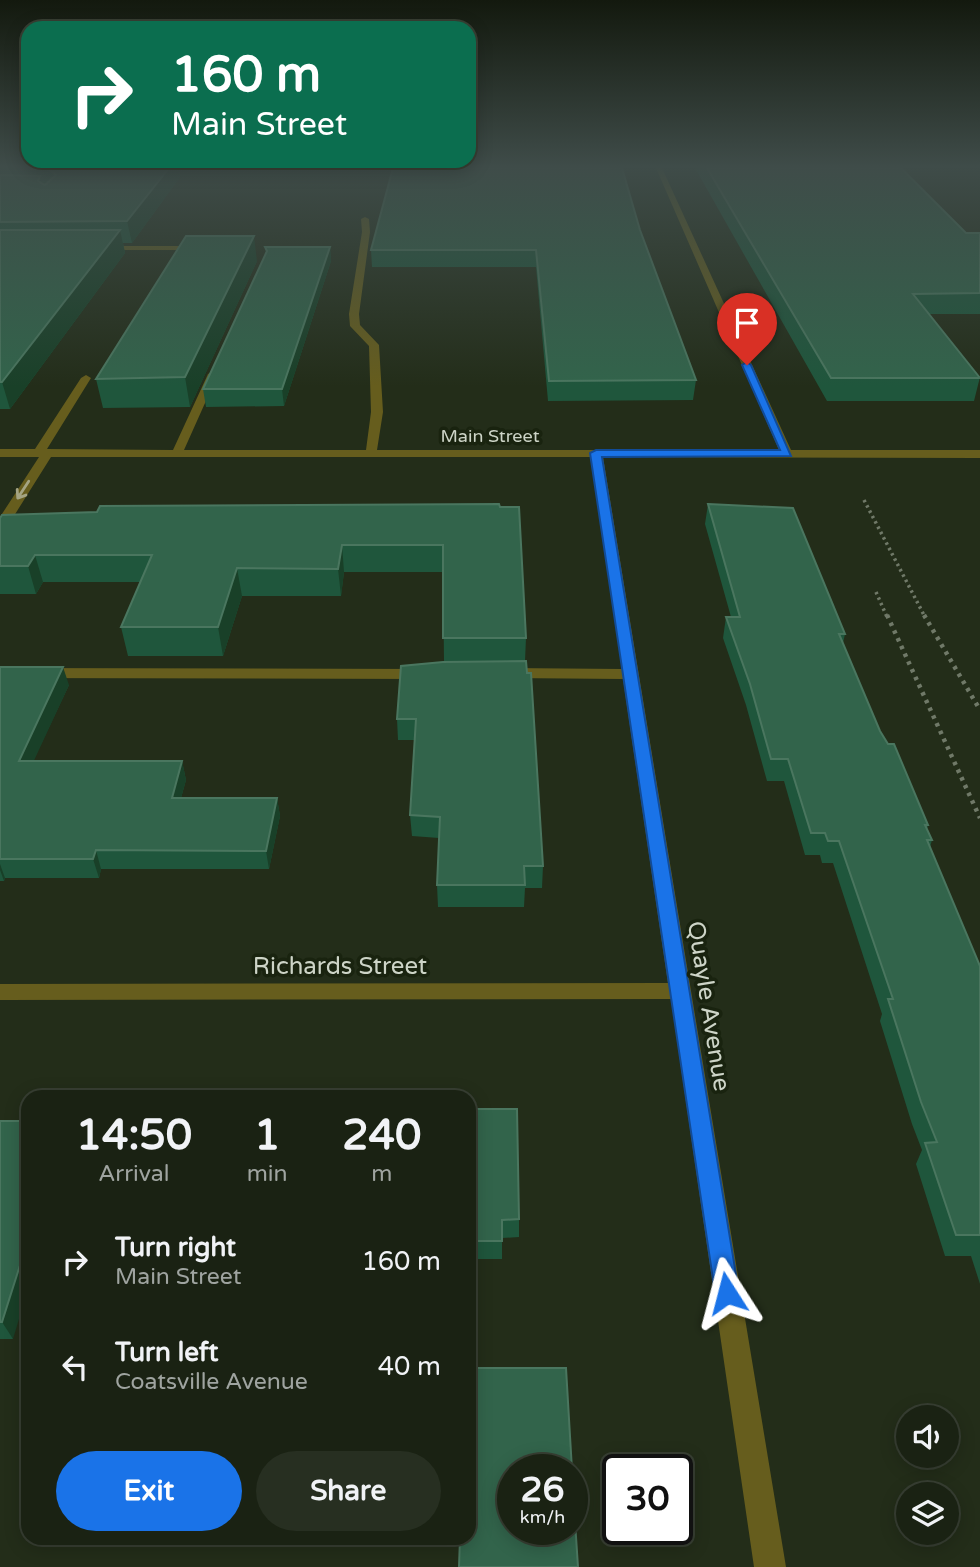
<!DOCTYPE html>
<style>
:root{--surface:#1a2213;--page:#272f21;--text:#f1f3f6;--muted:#9fa4a0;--line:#383f33;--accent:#1a73e8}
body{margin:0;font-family:"Varela Round",sans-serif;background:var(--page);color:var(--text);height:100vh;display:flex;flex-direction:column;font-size:26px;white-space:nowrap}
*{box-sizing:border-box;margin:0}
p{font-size:23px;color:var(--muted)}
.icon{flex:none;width:38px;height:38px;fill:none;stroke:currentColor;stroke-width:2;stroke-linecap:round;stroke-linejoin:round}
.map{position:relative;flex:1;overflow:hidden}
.panel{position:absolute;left:21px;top:1090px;width:455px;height:455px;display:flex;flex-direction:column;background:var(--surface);border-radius:21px;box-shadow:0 4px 18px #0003,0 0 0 2px var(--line)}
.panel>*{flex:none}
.guide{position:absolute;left:21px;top:21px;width:455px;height:147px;border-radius:21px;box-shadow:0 4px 18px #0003,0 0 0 2px var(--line);background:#0b6e4f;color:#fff;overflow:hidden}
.buttons{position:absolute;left:896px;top:1405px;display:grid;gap:14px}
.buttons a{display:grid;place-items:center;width:63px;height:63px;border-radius:50%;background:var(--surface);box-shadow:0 4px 18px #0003,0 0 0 2px var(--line);font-size:35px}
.speed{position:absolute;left:497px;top:1454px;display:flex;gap:14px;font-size:35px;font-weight:700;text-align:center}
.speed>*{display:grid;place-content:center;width:91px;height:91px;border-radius:50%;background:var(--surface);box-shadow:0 4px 18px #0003,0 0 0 2px var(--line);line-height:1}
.speed small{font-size:18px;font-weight:400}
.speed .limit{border:4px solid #111;border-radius:10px;background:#fff;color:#111}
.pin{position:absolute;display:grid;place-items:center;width:60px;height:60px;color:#fff;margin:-72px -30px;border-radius:50% 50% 50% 0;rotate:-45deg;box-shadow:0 0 7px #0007}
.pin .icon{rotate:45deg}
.me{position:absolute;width:77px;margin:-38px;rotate:351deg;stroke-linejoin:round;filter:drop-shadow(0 0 5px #0008)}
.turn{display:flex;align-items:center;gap:24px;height:147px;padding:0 35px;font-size:32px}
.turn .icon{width:91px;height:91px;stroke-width:2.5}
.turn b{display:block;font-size:49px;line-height:60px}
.eta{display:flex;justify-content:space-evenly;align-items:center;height:119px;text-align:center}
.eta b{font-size:42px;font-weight:700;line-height:49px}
.button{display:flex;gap:14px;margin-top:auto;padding:14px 35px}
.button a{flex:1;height:80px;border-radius:42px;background:var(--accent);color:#fff;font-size:28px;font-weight:700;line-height:80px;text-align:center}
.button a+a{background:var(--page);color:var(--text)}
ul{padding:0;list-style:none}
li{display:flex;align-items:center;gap:21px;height:105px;padding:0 35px}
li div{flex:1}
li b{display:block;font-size:26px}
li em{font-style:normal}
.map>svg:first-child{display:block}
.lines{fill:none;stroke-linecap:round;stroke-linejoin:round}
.path-far1{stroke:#707968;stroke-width:3.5;stroke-dasharray:2.5 3.5;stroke-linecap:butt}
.path{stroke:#707968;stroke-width:4.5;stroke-dasharray:3.5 5;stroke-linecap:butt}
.minor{fill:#665d1d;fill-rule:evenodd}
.wall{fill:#1f563c}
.shaded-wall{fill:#194028}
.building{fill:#32644b;stroke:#4a765f;stroke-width:2}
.oneway{stroke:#a4a483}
.route{fill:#1a73e8;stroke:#114b97;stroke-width:2}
.labels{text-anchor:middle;stroke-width:7;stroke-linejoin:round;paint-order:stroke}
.far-street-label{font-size:18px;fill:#cdd4c7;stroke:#19230f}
.near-street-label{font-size:24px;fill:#cdd4c7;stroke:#19230f}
</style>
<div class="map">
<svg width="980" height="1567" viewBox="0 0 980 1567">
<rect width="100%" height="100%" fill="#232d19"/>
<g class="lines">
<path class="path-far1" d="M 864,500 L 925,617
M 876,592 L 887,617"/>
<path class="path" d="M 887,615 L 980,818
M 924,615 L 980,710"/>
<path class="minor" d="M 656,168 L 662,168 L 791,450 L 980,450 L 980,458 L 603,457 L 786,1567 L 754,1567 L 671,999 L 0,1000 L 0,984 L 668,983 L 623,679 L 505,678 L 497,673 L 505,668 L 622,669 L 591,457 L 51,457 L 7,527 L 0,531 L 0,517 L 39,457 L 0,457 L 0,449 L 35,449 L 81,378 L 86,375 L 91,378 L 47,449 L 173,450 L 208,374 L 213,371 L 218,374 L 184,450 L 366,450 L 371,412 L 369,346 L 350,326 L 349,314 L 362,232 L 361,219 L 365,217 L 369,219 L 370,232 L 359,314 L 360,325 L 379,345 L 383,412 L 377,450 L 779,450 Z
M 98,246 L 191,246 L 195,248 L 191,250 L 101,250 Z
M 0,668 L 424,669 L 432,674 L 424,679 L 0,678 Z"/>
</g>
<path class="wall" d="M 0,168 L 179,168 L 180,177 L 132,243 L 123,243 L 125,253 L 10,409 L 0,409 Z
M 695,168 L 901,168 L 966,233 L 980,233 L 980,314 L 929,314 L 980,377 L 974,401 L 827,401 Z
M 640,230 L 696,380 L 693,400 L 548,401 L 536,267 L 372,267 L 371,250 Z
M 265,247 L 330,247 L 331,261 L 284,406 L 206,407 L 203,389 L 266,253 Z
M 257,261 L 190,407 L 103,408 L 96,379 Z
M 499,504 L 526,638 L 525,661 L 543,866 L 542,888 L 525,888 L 524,907 L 438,907 L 437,885 L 439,838 L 412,836 L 410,815 L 415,740 L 398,740 L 397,719 L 444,662 L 443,572 L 344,572 L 341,596 L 242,596 L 223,656 L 128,656 L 121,627 L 141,582 L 43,582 L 36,594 L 0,594 L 0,518 Z
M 708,504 L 845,634 L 843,643 L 880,731 L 928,825 L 927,829 L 932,840 L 930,847 L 980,966 L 980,1284 L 971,1256 L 945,1256 L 916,1164 L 922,1150 L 912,1124 L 880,1021 L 882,1014 L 833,863 L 822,863 L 820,855 L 805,855 L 784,781 L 767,781 L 746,705 L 723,638 L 726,617 L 731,617 L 705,524 Z
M 0,667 L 69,685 L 33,761 L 182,761 L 186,780 L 181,798 L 277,798 L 280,816 L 269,869 L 101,869 L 99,878 L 5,878 L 4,881 L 0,881 Z
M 469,1109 L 519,1219 L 519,1237 L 502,1238 L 502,1259 L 472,1259 L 472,1272 L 469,1272 Z
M 0,1121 L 13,1339 L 0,1339 Z"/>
<path class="shaded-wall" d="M 169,168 L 179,168 L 180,177 L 132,243 L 127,221 Z
M 120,230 L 125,253 L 10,409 L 2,382 Z
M 254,236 L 257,261 L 190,407 L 185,377 Z
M 330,247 L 331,261 L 284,406 L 282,389 Z
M 342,545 L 344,572 L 341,596 L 338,569 Z
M 35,555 L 43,582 L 36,594 L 28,566 Z
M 237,568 L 242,596 L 223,656 L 218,627 Z
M 63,667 L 69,685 L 25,780 L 19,761 Z
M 182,761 L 186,780 L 176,816 L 172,798 Z
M 277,798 L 280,816 L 269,869 L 266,851 Z
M 96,850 L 101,869 L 99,878 L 93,859 Z
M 0,864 L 5,878 L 4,881 L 0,870 Z
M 28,1240 L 28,1289 L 13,1339 L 2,1322 Z"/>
<path class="building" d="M 47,168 L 169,168 L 127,221 L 0,222 L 0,175 L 40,176 L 38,181 L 45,185 L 56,175 Z
M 393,168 L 622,168 L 640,230 L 696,380 L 549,381 L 536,250 L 371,250 Z
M 707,168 L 901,168 L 966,233 L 980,233 L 980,293 L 913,294 L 980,378 L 831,378 Z
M 0,230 L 120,230 L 2,382 L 0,382 Z
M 186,236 L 254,236 L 185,377 L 96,379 Z
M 265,247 L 330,247 L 282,389 L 203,389 L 267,251 Z
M 499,504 L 500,507 L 519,507 L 526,638 L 443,638 L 443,545 L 342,545 L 338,569 L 237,568 L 218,627 L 121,627 L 152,555 L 35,555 L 28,566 L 0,566 L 0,518 L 2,515 L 97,512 L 100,506 Z
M 708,504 L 793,508 L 845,634 L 839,634 L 880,731 L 888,744 L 894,744 L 928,825 L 925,825 L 932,840 L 927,840 L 980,966 L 980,1235 L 956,1235 L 925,1143 L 937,1142 L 921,1102 L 888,999 L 893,999 L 839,841 L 828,841 L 825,833 L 811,833 L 788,759 L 771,759 L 750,684 L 726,617 L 740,617 Z
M 526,661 L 527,673 L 531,673 L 543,866 L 524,866 L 525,885 L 437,885 L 440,817 L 410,815 L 416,719 L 397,719 L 401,666 L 443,662 Z
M 0,667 L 63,667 L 19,761 L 182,761 L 172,798 L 277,798 L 266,851 L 96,850 L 93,859 L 0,859 Z
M 469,1109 L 517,1109 L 519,1219 L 502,1220 L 502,1241 L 471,1241 L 471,1253 L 469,1253 Z
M 0,1121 L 28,1121 L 28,1240 L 2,1322 L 0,1322 Z
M 469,1368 L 566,1368 L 572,1470 L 513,1470 L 513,1530 L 572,1530 L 572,1476 L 578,1567 L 459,1567 L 460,1538 L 469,1538 Z"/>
<defs><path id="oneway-shaft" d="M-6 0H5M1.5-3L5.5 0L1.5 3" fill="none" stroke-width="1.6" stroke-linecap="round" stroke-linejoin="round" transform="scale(1.75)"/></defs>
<use class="oneway" href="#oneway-shaft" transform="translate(23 490) rotate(123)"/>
<linearGradient id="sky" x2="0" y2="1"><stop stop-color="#13190e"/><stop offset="0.43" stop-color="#3f4c49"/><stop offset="1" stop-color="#3f4c49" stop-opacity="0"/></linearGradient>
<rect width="980" height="387" fill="url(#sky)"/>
<path class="route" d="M 747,362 L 751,365 L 791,456 L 602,457 L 739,1293 L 735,1301 L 727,1304 L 718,1301 L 715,1293 L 590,453 L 596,450 L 780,450 L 742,365 Z"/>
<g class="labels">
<g class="far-street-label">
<text x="490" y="442">Main Street</text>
</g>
<g class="near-street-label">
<text x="340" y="974">Richards Street</text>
<text transform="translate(709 1006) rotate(81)" y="8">Quayle Avenue</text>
</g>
</g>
</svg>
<div class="buttons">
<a><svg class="icon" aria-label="sound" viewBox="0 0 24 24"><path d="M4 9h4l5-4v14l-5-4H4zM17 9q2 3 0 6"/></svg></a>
<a><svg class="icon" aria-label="layers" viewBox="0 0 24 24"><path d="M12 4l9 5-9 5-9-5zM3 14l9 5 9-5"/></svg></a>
</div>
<div class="speed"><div>26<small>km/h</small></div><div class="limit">30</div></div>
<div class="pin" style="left:747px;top:365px;background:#d93025"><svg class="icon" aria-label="arrive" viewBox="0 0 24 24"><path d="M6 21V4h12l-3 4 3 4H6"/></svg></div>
<svg class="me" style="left:727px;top:1293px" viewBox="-20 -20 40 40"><path d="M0-17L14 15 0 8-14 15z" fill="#1a73e8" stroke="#fff" stroke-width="4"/></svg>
<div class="guide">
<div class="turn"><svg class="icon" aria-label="right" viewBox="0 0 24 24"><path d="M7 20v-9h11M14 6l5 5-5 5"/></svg><div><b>160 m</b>Main Street</div></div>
</div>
<section class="panel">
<div class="eta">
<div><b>14:50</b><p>Arrival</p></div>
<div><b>1</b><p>min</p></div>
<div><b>240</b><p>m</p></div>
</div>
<ul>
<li><svg class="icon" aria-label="right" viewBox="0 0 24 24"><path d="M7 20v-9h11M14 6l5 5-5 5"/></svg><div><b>Turn right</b><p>Main Street</p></div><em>160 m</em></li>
<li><svg class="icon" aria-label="left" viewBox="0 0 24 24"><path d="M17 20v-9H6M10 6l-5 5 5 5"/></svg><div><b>Turn left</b><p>Coatsville Avenue</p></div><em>40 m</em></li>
</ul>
<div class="button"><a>Exit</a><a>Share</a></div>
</section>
</div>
